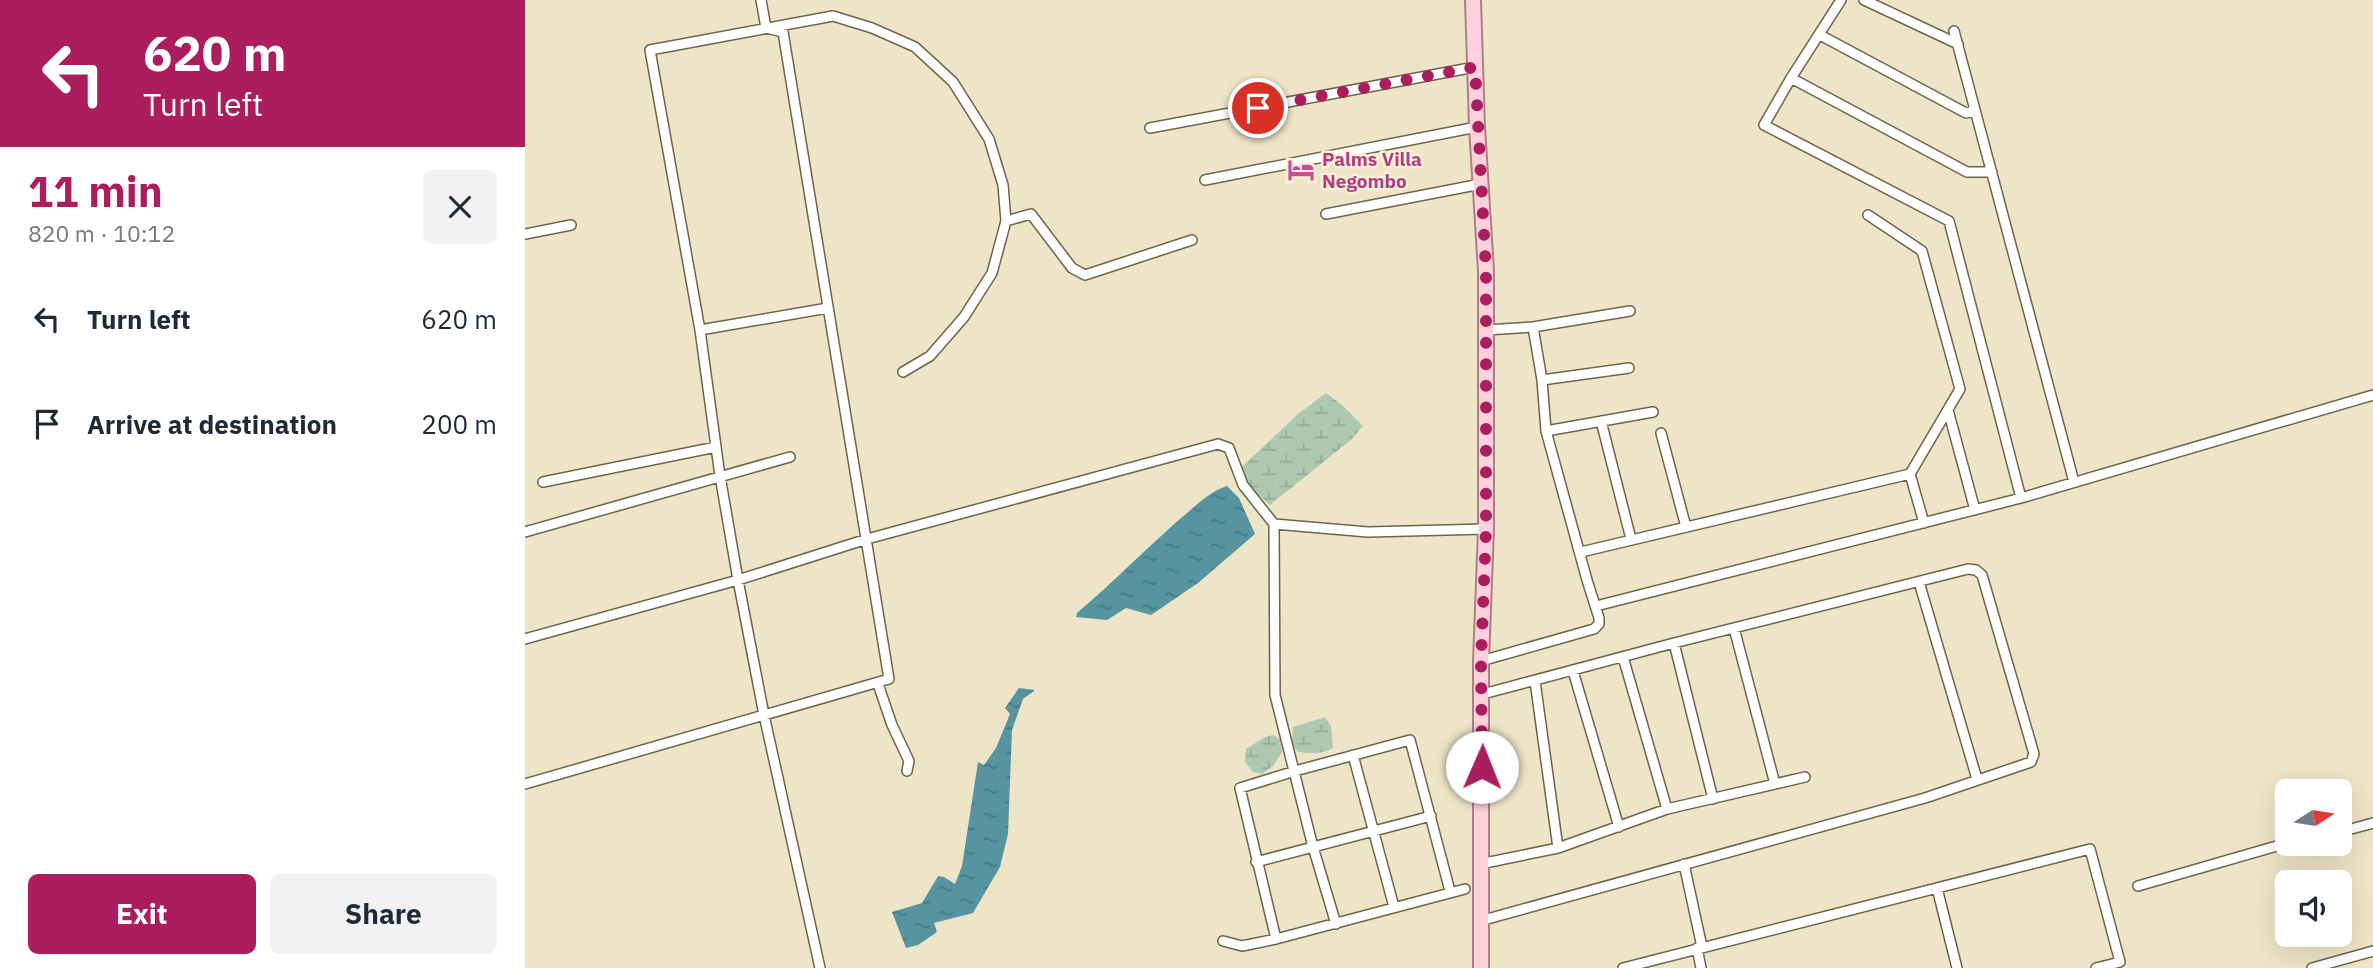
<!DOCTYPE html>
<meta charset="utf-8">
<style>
:root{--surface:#fff;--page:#f2f2f3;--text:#1f2937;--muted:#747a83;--accent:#ab1d5c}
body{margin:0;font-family:"IBM Plex Sans",sans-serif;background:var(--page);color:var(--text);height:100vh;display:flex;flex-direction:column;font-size:26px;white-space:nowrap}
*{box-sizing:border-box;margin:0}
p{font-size:23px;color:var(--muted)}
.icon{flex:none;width:38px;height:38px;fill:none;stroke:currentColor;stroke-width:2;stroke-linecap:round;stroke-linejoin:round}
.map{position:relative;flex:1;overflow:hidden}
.panel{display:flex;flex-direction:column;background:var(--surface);width:525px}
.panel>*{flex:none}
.hud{background:#ab1d5c;color:#fff;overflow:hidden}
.needle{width:46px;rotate:78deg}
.controls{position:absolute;left:1750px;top:779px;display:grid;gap:14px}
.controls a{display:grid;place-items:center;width:77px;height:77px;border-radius:10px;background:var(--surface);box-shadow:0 7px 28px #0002;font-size:35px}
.pin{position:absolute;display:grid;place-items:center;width:60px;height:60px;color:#fff;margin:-30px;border:4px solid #fff;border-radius:50%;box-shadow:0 2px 7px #0007}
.me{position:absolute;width:77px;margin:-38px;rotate:1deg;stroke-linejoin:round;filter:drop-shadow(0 0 5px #0008)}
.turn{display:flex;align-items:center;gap:24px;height:147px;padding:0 28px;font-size:32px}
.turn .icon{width:91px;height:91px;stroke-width:2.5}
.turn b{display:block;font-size:49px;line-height:60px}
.round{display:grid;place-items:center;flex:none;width:74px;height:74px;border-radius:10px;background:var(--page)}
.head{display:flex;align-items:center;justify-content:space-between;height:119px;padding:0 28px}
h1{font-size:42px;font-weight:700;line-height:52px;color:var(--accent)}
.action{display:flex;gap:14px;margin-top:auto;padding:14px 28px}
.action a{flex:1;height:80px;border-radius:10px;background:var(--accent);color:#fff;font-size:28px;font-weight:700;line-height:80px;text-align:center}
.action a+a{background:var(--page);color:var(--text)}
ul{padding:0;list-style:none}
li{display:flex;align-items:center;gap:21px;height:105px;padding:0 28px}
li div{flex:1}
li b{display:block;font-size:26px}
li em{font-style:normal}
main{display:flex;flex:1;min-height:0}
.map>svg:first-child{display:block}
.wetland{fill:url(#wetland-marsh)}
.water{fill:url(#water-ripples)}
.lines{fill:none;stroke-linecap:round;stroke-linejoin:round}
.street-casing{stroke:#6d654b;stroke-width:12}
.primary-casing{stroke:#ae7e86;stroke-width:18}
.street{stroke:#fff;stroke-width:9}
.primary{stroke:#fcd1dc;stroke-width:14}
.route{stroke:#ab1d5c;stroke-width:12;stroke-dasharray:0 21.6}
.labels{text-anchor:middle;stroke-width:5;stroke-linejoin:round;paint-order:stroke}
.hotel-label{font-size:19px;font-weight:bold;fill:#b23c85;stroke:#fcf2d5;text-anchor:start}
</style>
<main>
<section class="panel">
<div class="hud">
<div class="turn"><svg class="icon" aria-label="left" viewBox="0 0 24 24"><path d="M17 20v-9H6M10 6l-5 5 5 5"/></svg><div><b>620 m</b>Turn left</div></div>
</div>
<div class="head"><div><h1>11 min</h1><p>820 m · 10:12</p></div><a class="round"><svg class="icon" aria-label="close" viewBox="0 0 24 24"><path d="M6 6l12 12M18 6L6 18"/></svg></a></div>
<ul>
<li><svg class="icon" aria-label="left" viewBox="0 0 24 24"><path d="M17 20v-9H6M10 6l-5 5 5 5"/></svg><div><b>Turn left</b></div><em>620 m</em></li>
<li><svg class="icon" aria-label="arrive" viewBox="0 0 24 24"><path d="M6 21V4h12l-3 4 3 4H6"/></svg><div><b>Arrive at destination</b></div><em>200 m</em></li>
</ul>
<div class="action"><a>Exit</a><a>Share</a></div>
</section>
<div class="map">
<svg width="1848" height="968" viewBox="0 0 1848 968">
<defs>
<pattern id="wetland-marsh" width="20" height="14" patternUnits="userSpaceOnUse" patternTransform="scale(1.75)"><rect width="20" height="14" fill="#afc8b2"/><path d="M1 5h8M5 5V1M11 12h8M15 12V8" fill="none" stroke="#96ab98"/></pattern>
<pattern id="water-ripples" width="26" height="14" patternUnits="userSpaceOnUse" patternTransform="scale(1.75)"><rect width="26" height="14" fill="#56949f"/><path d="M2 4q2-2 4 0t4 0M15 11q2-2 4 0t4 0" fill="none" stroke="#477880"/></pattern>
</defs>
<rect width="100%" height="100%" fill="#eee5c8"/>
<path class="wetland" d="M 801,393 L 817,405 L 838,426 L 827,439 L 745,505 L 729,491 L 724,491 L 717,467 L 773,414 Z
M 800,717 L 806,726 L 808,748 C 797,755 785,753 773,752 L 767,744 L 768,727 Z
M 748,735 L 755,739 L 757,752 L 748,766 L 737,774 L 728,772 L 720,762 L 721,749 L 740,737 Z"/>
<path class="water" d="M 702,486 L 714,498 L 730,534 L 673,583 L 626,615 L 601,608 L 582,620 L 551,617 L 552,613 C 590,581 624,545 662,513 C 675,502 686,491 702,486 Z
M 494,688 L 510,690 L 498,699 L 487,730 L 483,834 L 475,867 L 448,913 L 409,923 L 412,932 L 393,945 L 381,948 L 367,912 L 397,903 L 413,876 L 419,877 L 430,884 L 437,866 L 453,762 L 459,765 L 471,748 L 485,714 L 480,708 Z"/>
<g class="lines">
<g class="street-casing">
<path id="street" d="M 1316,0 L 1266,78 L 1239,125 L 1424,221 L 1496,498
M 1339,0 L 1433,44
M 1429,31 L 1549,482
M 1295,35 L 1441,113 L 1450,111
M 1266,78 L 1442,172 L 1467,172
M 625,128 L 950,67
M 680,180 L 952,127
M 801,214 L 956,184
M 481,221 L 506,214 L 547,268 L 560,275 L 667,240
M 0,234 L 46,225
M 175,330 L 303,308
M 961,330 L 1008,327
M 1017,380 L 1104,368
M 1423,410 L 1450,510
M 1076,421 L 1106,539
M 1021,431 L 1128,412
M 1136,433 L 1161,527
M 1385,474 L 1399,523
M 18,482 L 191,447
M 749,524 L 750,695 L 788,847 L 811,924
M 0,532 L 265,457
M 1056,552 L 1385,474 L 1435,389 L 1397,251 L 1343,215
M 1394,582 L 1452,779
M 1071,606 L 1496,498 L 1848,395
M 1209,628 L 1250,784
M 0,639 L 213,580 L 342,539 L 693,444 L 704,448 L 718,485 L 749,524 L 843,532 L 961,529
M 1149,643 L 1188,799
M 1098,657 L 1142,809
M 956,661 L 1069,629 L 1074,624 L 1074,618 L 1062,580 L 1021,431 L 1017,380 L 1008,327 L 1105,311
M 1048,671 L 1094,827
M 1010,681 L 1033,848
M 353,684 L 367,725 L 384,761 L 382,771
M 828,755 L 869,907
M 0,784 L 364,679 L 258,32 L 241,28 L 236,0
M 1815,832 L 1848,823
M 731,862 L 906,816
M 955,864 L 1033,848 L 1142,809 L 1280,777
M 1159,864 L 1177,947
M 1613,886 L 1762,843
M 1412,888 L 1432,968
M 955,921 L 1400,798 L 1506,762 L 1509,754 L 1457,575 L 1451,570 L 1443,569 L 1149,643 L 958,694
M 751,939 L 715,788 L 770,771 L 885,740 L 925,891
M 698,941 L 717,946 L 751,939 L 940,889
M 1172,948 L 1176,968
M 295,968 L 239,715 L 213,580 L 195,476 L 175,330 L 125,50 L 308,16 L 347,28 L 390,47 L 428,82 L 464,139 L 478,185 L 481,221 L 467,273 L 439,317 L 405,356 L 378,372
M 1098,968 L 1565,849 L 1595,962 L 1571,968
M 1787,968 L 1848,951"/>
</g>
<g class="primary-casing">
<path id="primary" d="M 948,0 L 952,127 L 961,271 L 961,529 L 956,661 L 956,968"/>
</g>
<use href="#street" class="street"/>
<use href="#primary" class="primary"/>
</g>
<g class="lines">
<path class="route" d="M 733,108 L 950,67 L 961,271 L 961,530 L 956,661 L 957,767"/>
</g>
<defs>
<g id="hotel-bare" transform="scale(2.1)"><path d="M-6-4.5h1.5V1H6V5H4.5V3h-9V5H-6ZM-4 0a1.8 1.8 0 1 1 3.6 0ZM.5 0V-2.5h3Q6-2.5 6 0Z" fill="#d1479c" stroke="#fcf2d5" stroke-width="2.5" paint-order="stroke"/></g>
</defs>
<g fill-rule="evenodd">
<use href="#hotel-bare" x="776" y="170"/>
</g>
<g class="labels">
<g class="hotel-label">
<text x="797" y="166">Palms Villa<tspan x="797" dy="22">Negombo</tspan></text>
</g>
</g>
</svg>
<div class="controls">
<a><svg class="needle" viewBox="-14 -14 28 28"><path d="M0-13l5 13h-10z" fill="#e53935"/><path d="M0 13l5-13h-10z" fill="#747a83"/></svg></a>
<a><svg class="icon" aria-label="sound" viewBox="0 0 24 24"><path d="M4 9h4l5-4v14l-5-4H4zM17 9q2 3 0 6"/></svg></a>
</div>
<div class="pin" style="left:733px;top:108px;background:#d93025"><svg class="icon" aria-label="arrive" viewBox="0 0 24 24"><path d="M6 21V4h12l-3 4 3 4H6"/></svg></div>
<svg class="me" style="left:957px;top:767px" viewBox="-20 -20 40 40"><circle r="19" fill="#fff"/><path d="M0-13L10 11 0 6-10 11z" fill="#ab1d5c"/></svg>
</div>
</main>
